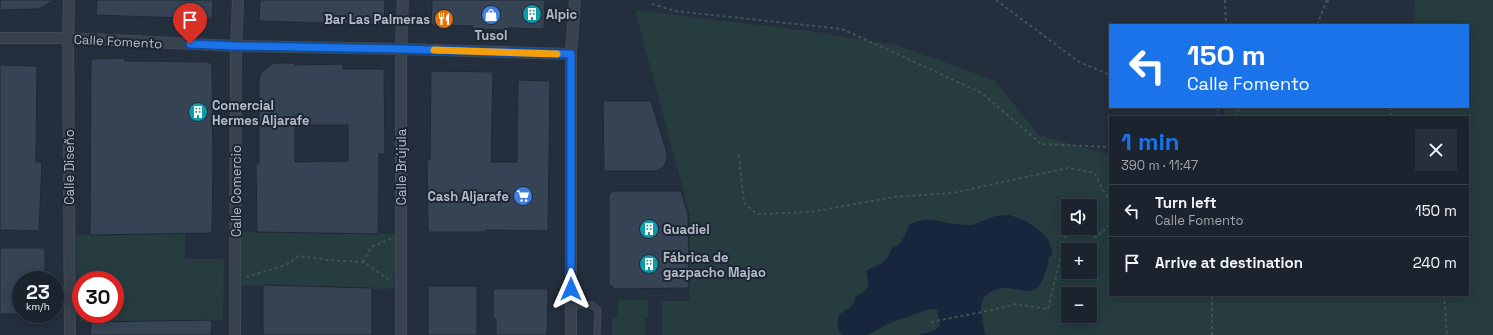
<!DOCTYPE html>
<meta charset="utf-8">
<style>
:root{--surface:#1b232e;--page:#282f3a;--text:#f1f3f6;--muted:#a0a4aa;--line:#39404a;--accent:#1a73e8}
body{margin:0;font-family:"Space Grotesk",sans-serif;background:var(--page);color:var(--text);height:100vh;display:flex;flex-direction:column;font-size:15px;white-space:nowrap}
*{box-sizing:border-box;margin:0}
p{font-size:13px;color:var(--muted)}
.icon{flex:none;width:22px;height:22px;fill:none;stroke:currentColor;stroke-width:2;stroke-linecap:round;stroke-linejoin:round}
.map{position:relative;flex:1;overflow:hidden}
.sheet{position:absolute;left:1109px;top:116px;width:360px;height:180px;display:flex;flex-direction:column;background:var(--surface);border-radius:0px;box-shadow:0 2px 10px #0003,0 0 0 1px var(--line)}
.sheet>*{flex:none}
.banner{position:absolute;left:1109px;top:24px;width:360px;height:84px;border-radius:0px;box-shadow:0 2px 10px #0003,0 0 0 1px var(--line);background:#1a73e8;color:#fff;overflow:hidden}
.tools{position:absolute;left:1061px;top:199px;display:grid;gap:8px}
.tools a{display:grid;place-items:center;width:36px;height:36px;border-radius:0px;background:var(--surface);box-shadow:0 2px 10px #0003,0 0 0 1px var(--line);font-size:20px}
.speed{position:absolute;left:12px;top:271px;display:flex;gap:8px;font-size:20px;font-weight:700;text-align:center}
.speed>*{display:grid;place-content:center;width:52px;height:52px;border-radius:50%;background:var(--surface);box-shadow:0 2px 10px #0003,0 0 0 1px var(--line);line-height:1}
.speed small{font-size:10px;font-weight:400}
.speed .limit{border:6px solid #d22;background:#fff;color:#111}
.pin{position:absolute;display:grid;place-items:center;width:34px;height:34px;color:#fff;margin:-41px -17px;border-radius:50% 50% 50% 0;rotate:-45deg;box-shadow:0 0 4px #0007}
.pin .icon{rotate:45deg}
.me{position:absolute;width:44px;margin:-22px;rotate:0deg;stroke-linejoin:round;filter:drop-shadow(0 0 3px #0008)}
.turn{display:flex;align-items:center;gap:14px;height:84px;padding:0 12px;font-size:18px}
.turn .icon{width:52px;height:52px;stroke-width:2.5}
.turn b{display:block;font-size:28px;line-height:34px}
.round{display:grid;place-items:center;flex:none;width:42px;height:42px;border-radius:0px;background:var(--page)}
.headline{display:flex;align-items:center;justify-content:space-between;height:68px;padding:0 12px}
h1{font-size:24px;font-weight:800;line-height:30px;color:var(--accent)}
ul{padding:0;list-style:none}
li{display:flex;align-items:center;gap:12px;height:52px;padding:0 12px;border-top:1px solid var(--line)}
li div{flex:1}
li b{display:block;font-size:15px}
li em{font-style:normal}
.map>svg:first-child{display:block}
.green{fill:#263c3f;fill-rule:evenodd}
.water{fill:#17263c}
.building{fill:#364354;stroke:#1f2835;fill-rule:evenodd}
.lines{fill:none;stroke-linecap:round;stroke-linejoin:round}
.lane-casing{stroke:#414a57;stroke-width:7}
.street-casing{stroke:#414a57;stroke-width:12}
.path{stroke:#3f5557;stroke-width:2;stroke-dasharray:3 3;stroke-linecap:butt}
.lane{stroke:#38414e;stroke-width:5}
.street{stroke:#38414e;stroke-width:10}
.route-casing{stroke:#114b97;stroke-width:10}
.route{stroke:#1a73e8;stroke-width:7}
.slow{stroke:#f59e0b;stroke-width:7}
.labels{text-anchor:middle;stroke-width:4;stroke-linejoin:round;paint-order:stroke}
.poi-label{font-size:13px;font-weight:bold;fill:#b4bcc9;stroke:#1d2633;text-anchor:start}
.street-label{font-size:13px;fill:#b4bcc9;stroke:#1d2633}
</style>
<div class="map">
<svg width="1493" height="335" viewBox="0 0 1493 335">
<rect width="100%" height="100%" fill="#242f3e"/>
<path class="green" d="M 1415,0 L 1493,0 L 1493,335 L 662,335 L 662,301 L 689,301 L 690,215 L 635,10 L 823,33 L 899,46 L 994,80 L 1039,135 L 1110,155 L 1110,295 L 1468,295 L 1468,117 L 1224,117 L 1225,107 L 1468,107 L 1468,25 L 1414,25 ZM 1068,206 L 1090,206 L 1090,228 L 1068,228 ZM 1068,250 L 1090,250 L 1090,272 L 1068,272 ZM 1068,294 L 1090,294 L 1090,316 L 1068,316 Z
M 242,232 L 396,234 L 394,289 L 241,285 Z
M 185,234 L 185,259 L 224,259 L 223,320 L 79,322 L 76,235 ZM 81,280 L 115,280 L 115,314 L 81,314 Z
M 618,300 L 648,300 L 648,318 L 645,318 L 645,335 L 612,335 L 612,318 L 618,318 Z"/>
<path class="water" d="M 1009,215 C 1028,220 1053,234 1052,255 L 1048,258 C 1050,264 1046,270 1044,276 C 1036,298 1025,290 1008,288 C 997,287 984,292 981,304 C 980,311 984,327 985,335 L 919,335 C 927,332 935,333 940,325 L 937,310 L 929,309 L 890,323 L 867,335 L 842,335 C 837,329 835,317 843,312 C 845,310 848,309 851,307 C 854,304 854,299 857,296 C 860,293 865,292 867,288 C 871,282 865,276 867,270 L 883,263 L 888,257 L 892,248 L 901,243 L 910,224 C 932,214 948,226 969,225 C 978,225 985,219 993,217 C 998,215 1004,216 1009,215 Z"/>
<path class="building" d="M 0,0 L 55,0 L 39,9 L 0,10 Z
M 97,0 L 213,0 L 212,19 L 96,15 Z
M 260,0 L 385,0 L 384,25 L 259,21 Z
M 432,0 L 545,0 L 544,29 L 509,28 L 509,30 L 472,29 L 473,26 L 431,25 Z
M 125,58 L 125,61 L 208,62 L 212,64 L 213,161 L 212,233 L 90,235 L 91,59 Z
M 273,63 L 295,63 L 295,65 L 343,64 L 343,69 L 384,69 L 385,154 L 379,154 L 378,234 L 257,232 L 256,163 L 259,163 L 259,80 L 261,73 ZM 295,125 L 348,125 L 348,161 L 295,162 Z
M 0,65 L 37,66 L 36,162 L 42,162 L 39,231 L 0,230 Z
M 431,71 L 493,72 L 491,162 L 517,162 L 518,80 L 550,81 L 548,231 L 486,230 L 486,232 L 428,232 L 427,159 L 430,159 Z
M 603,101 L 651,101 L 667,153 L 666,162 L 663,167 L 657,171 L 604,171 Z
M 613,191 L 681,191 L 688,215 L 689,288 L 615,289 L 609,284 L 609,195 Z
M 0,248 L 45,248 L 45,280 L 21,280 L 21,314 L 0,314 Z
M 263,285 L 372,288 L 372,335 L 263,335 Z
M 428,286 L 477,286 L 477,335 L 428,335 Z
M 493,289 L 548,289 L 547,335 L 496,335 L 496,319 L 493,319 Z
M 212,320 L 211,335 L 90,335 L 91,322 Z"/>
<g class="lines">
<g class="lane-casing">
<path id="lane" d="M 571,305 L 592,305 L 598,310 L 597,335"/>
</g>
<g class="street-casing">
<path id="street" d="M 69,0 L 68,38 L 70,335
M 0,38 L 68,38 L 236,46 L 401,49 L 571,54
M 235,335 L 236,46 L 238,0
M 401,335 L 401,49 L 403,0
M 571,335 L 571,54 L 575,0"/>
</g>
<path class="path" d="M 996,0 L 1079,62 L 1110,75
M 1225,0 L 1226,25
M 1326,2 L 1331,0
M 652,4 L 675,11 L 842,29 L 982,93 L 1041,144 L 1110,147
M 1317,25 L 1327,0
M 1390,107 L 1392,117
M 1217,117 L 1218,107
M 1235,117 L 1240,107
M 739,155 L 744,203 L 757,214 L 811,212 L 894,197 L 952,193 L 1068,168 L 1094,173 L 1110,203
M 363,262 L 371,247 L 391,239
M 246,277 L 286,265 L 299,256 L 327,260 L 363,262 L 391,281
M 1444,295 L 1447,335
M 931,322 L 992,310 L 1016,304 L 1048,309 L 1067,230 L 1097,237 L 1110,224
M 1212,335 L 1212,295"/>
<use href="#lane" class="lane"/>
<use href="#street" class="street"/>
</g>
<g class="lines">
<g class="route-casing">
<path id="route" d="M 190,44 L 236,46 L 401,49 L 571,54 L 571,289"/>
</g>
<use href="#route" class="route"/>
<path class="slow" d="M 434,50 L 557,54"/>
</g>
<defs>
<g id="building-disc" transform="scale(1)"><circle r="9.5" fill="#0f9aa8" stroke="#1d2633"/><path d="M-4-6H4V6H1V3H-1V6H-4ZM-2.5-4.3h1.7v1.8h-1.7ZM.8-4.3h1.7v1.8H.8ZM-2.5-1h1.7V.8h-1.7ZM.8-1h1.7V.8H.8Z" fill="#fff"/></g>
<g id="shop-disc" transform="scale(1)"><circle r="9.5" fill="#3f7fe0" stroke="#1d2633"/><path d="M-5-2.5h2.3a2.7 3.5 0 0 1 5.4 0H5L5.5 6h-11ZM-1.5-2.5h3a1.5 2.3 0 0 0-3 0Z" fill="#fff"/></g>
<g id="restaurant-disc" transform="scale(1)"><circle r="9.5" fill="#e8710a" stroke="#1d2633"/><path d="M-5-6h1v4h1v-4h1v4h1v-4h1v5L-1.5 .5V6h-2V.5L-5-1ZM5-6V6H3V1.5H1.5Q1.5-4 5-6Z" fill="#fff"/></g>
<g id="supermarket-disc" transform="scale(1)"><circle r="9.5" fill="#3f7fe0" stroke="#1d2633"/><path d="M-6-5.5h2.5l.6 2H6L4.5 2H-2.5L-4.4-4H-6ZM-1.5 3.2a1.3 1.3 0 1 0 .1 0ZM3 3.2a1.3 1.3 0 1 0 .1 0Z" fill="#fff"/></g>
</defs>
<g fill-rule="evenodd">
<use href="#building-disc" x="532" y="14"/>
<use href="#shop-disc" x="491" y="15"/>
<use href="#restaurant-disc" x="444" y="19"/>
<use href="#building-disc" x="198" y="112"/>
<use href="#supermarket-disc" x="523" y="196"/>
<use href="#building-disc" x="649" y="229"/>
<use href="#building-disc" x="649" y="264"/>
</g>
<g class="labels">
<g class="poi-label">
<text x="546" y="19">Alpic</text>
<text x="430" y="24" text-anchor="end">Bar Las Palmeras</text>
<text x="491" y="40" text-anchor="middle">Tusol</text>
<text x="212" y="110">Comercial<tspan x="212" dy="15">Hermes Aljarafe</tspan></text>
<text x="509" y="201" text-anchor="end">Cash Aljarafe</text>
<text x="663" y="234">Guadiel</text>
<text x="663" y="262">Fábrica de<tspan x="663" dy="15">gazpacho Majao</tspan></text>
</g>
<g class="street-label">
<text transform="translate(118 41) rotate(3)" y="5">Calle Fomento</text>
<text transform="translate(69 167) rotate(-90)" y="5">Calle Diseño</text>
<text transform="translate(401 167) rotate(-90)" y="5">Calle Brújula</text>
<text transform="translate(236 191) rotate(-90)" y="5">Calle Comercio</text>
</g>
</g>
</svg>
<div class="tools">
<a><svg class="icon" aria-label="sound" viewBox="0 0 24 24"><path d="M4 9h4l5-4v14l-5-4H4zM17 9q2 3 0 6"/></svg></a>
<a>+</a>
<a>−</a>
</div>
<div class="speed"><div>23<small>km/h</small></div><div class="limit">30</div></div>
<div class="pin" style="left:190px;top:44px;background:#d93025"><svg class="icon" aria-label="arrive" viewBox="0 0 24 24"><path d="M6 21V4h12l-3 4 3 4H6"/></svg></div>
<svg class="me" style="left:571px;top:289px" viewBox="-20 -20 40 40"><path d="M0-17L14 15 0 8-14 15z" fill="#1a73e8" stroke="#fff" stroke-width="4"/></svg>
<div class="banner">
<div class="turn"><svg class="icon" aria-label="left" viewBox="0 0 24 24"><path d="M17 20v-9H6M10 6l-5 5 5 5"/></svg><div><b>150 m</b>Calle Fomento</div></div>
</div>
<section class="sheet">
<div class="headline"><div><h1>1 min</h1><p>390 m · 11:47</p></div><a class="round"><svg class="icon" aria-label="close" viewBox="0 0 24 24"><path d="M6 6l12 12M18 6L6 18"/></svg></a></div>
<ul>
<li><svg class="icon" aria-label="left" viewBox="0 0 24 24"><path d="M17 20v-9H6M10 6l-5 5 5 5"/></svg><div><b>Turn left</b><p>Calle Fomento</p></div><em>150 m</em></li>
<li><svg class="icon" aria-label="arrive" viewBox="0 0 24 24"><path d="M6 21V4h12l-3 4 3 4H6"/></svg><div><b>Arrive at destination</b></div><em>240 m</em></li>
</ul>
</section>
</div>
